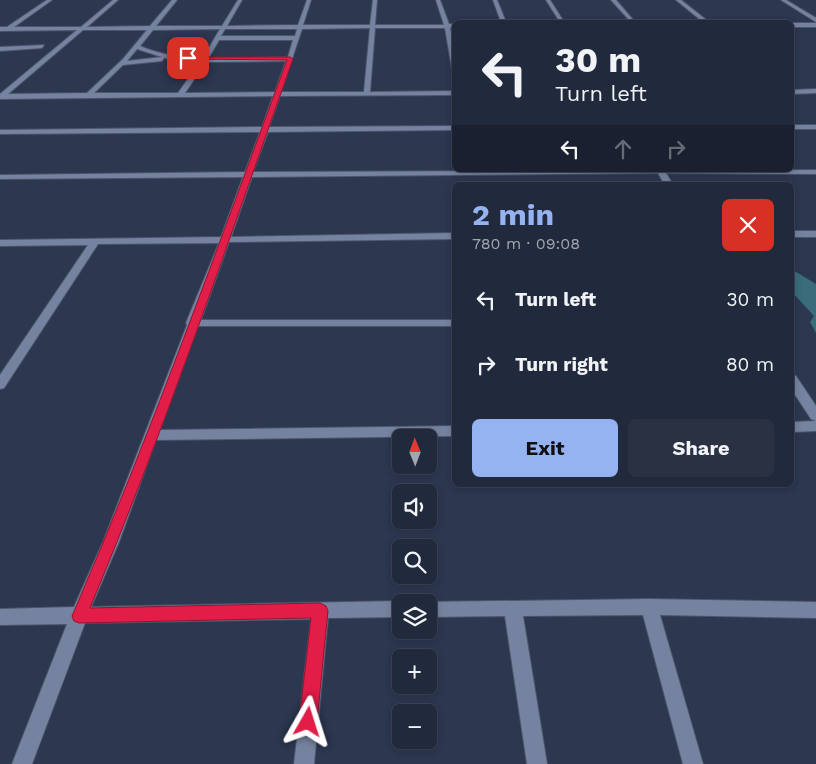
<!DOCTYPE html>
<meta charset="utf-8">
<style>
:root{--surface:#21293c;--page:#293143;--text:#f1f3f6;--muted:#a2a6af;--line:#3e4556;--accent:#95b2f1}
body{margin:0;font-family:"Work Sans",sans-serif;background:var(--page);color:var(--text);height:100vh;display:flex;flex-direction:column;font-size:19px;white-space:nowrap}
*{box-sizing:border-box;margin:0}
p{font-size:16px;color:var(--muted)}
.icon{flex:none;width:28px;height:28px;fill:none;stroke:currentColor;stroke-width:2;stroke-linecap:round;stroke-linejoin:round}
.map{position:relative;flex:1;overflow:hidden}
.side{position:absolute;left:452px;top:182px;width:342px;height:305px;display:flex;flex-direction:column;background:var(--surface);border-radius:8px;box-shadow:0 2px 8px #0003,0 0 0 1px var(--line)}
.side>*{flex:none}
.top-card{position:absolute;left:452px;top:20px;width:342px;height:152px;border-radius:8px;box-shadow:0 2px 8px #0003,0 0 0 1px var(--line);background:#21293c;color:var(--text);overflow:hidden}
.needle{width:32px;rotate:359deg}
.tools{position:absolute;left:392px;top:429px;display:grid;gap:10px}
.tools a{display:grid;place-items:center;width:45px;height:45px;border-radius:8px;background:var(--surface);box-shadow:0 2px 8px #0003,0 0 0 1px var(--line);font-size:25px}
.pin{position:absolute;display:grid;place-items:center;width:42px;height:42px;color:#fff;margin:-21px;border-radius:10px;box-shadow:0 2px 8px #0006}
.me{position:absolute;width:55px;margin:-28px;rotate:6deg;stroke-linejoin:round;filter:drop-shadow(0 0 4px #0008)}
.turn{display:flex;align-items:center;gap:18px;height:105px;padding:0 20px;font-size:22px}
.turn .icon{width:65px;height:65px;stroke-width:2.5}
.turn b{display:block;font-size:35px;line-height:42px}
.lanes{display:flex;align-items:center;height:48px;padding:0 20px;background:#0003;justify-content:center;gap:25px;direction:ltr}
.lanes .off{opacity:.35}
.round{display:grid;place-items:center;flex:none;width:52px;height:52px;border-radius:8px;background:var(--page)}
.summary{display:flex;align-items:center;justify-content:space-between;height:85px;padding:0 20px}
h1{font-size:30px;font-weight:700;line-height:38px;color:var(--accent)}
.primary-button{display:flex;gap:10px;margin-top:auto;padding:10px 20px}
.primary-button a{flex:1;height:58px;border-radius:8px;background:var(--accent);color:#111;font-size:20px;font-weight:700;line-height:58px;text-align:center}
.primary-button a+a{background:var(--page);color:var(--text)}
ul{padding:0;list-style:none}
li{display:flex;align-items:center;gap:15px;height:65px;padding:0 20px}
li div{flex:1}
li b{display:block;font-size:19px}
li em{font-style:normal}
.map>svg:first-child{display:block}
.water{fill:#3a6c7c}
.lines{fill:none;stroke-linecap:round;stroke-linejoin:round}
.minor-casing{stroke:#4c5569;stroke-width:2}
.minor{fill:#7683a0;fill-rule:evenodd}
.route{fill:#e11d48;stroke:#92132f}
</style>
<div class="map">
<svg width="816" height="764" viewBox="0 0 816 764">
<rect width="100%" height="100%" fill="#2c3750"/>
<path class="water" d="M 793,270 L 816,284 L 816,333 L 810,322 L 814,316 L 793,293 Z"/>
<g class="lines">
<g class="minor-casing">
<path id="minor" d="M 47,0 L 52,0 L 14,27 L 81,27 L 113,0 L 118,0 L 87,27 L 150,26 L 172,0 L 177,0 L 156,26 L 222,26 L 238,0 L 242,0 L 227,26 L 298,25 L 307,0 L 311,0 L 303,25 L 370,25 L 373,0 L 377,0 L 375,25 L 444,25 L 436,0 L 440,0 L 449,24 L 455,24 L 455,28 L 450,28 L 455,53 L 455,71 L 452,69 L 445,28 L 375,28 L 370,92 L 455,91 L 455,95 L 280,96 L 269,127 L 455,126 L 455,130 L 268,132 L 253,172 L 816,170 L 816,174 L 666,173 L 673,185 L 665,185 L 658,173 L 252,177 L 231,237 L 455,233 L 455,239 L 229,242 L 201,320 L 455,320 L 455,326 L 198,326 L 160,430 L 455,426 L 455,436 L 156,440 L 119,542 L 91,607 L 401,601 L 405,602 L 401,602 L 401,617 L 328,618 L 314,764 L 294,764 L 311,619 L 85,623 L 32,764 L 12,764 L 67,624 L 0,625 L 0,609 L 74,607 L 103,542 L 187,325 L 186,323 L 219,243 L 98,244 L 4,388 L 0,389 L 0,375 L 88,245 L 0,246 L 0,240 L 221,237 L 243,177 L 0,179 L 0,175 L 245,172 L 260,132 L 0,134 L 0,130 L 262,127 L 273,96 L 0,99 L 0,94 L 77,30 L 0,31 L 0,27 L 7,27 ZM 370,28 L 364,92 L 281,92 L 302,29 ZM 220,29 L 203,58 C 181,57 160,55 140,46 L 153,30 ZM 225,29 L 297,29 L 295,36 L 221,36 ZM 83,30 L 147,30 L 123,59 L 87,93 L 8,94 ZM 219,40 L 293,40 L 288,57 L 208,59 ZM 137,49 L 162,57 L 127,61 ZM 164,58 L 200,62 L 178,93 L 94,93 L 123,65 L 162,61 ZM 286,61 L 275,92 L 185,93 L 206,62 Z
M 493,0 L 497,0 L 506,22 L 501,22 Z
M 546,0 L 550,0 L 564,22 L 560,22 Z
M 611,0 L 616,0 L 635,22 L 631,22 Z
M 676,0 L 681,0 L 709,22 L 703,22 Z
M 781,0 L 786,0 L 816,18 L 816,22 Z
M 792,23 L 816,23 L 816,27 L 792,27 Z
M 44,45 L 42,48 L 0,51 L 0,47 Z
M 816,89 L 816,93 L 792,94 L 792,90 Z
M 792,125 L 816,125 L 816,129 L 792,129 Z
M 792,231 L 816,231 L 816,237 L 792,237 Z
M 792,375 L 796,376 L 816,406 L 816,421 L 811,419 L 792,390 Z
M 816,421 L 816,431 L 792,432 L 792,422 Z
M 649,599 L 816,602 L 816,618 L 660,615 L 703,764 L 683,764 L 643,615 L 523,616 L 547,764 L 527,764 L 505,616 L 429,617 L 429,602 L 425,602 Z"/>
</g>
<use href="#minor" class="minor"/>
</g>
<path class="route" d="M 188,57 L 290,57 L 293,59 C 228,242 165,429 90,608 L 320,603 L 326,606 L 328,611 L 317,722 L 314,729 L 308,731 L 302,729 L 299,722 L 311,618 L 79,623 L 74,621 L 72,616 C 151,434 218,246 287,60 L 186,59 Z"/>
</svg>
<div class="tools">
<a><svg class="needle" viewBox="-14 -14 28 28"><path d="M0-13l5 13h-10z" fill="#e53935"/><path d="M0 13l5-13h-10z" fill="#a2a6af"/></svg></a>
<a><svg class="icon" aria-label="sound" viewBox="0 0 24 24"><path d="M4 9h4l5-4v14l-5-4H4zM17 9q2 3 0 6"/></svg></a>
<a><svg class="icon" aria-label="search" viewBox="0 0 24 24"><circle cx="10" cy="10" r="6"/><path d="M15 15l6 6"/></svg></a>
<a><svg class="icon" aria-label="layers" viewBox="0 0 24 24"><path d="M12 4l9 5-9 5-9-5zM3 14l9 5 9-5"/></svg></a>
<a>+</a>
<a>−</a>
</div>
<div class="pin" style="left:188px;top:58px;background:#d93025"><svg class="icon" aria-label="arrive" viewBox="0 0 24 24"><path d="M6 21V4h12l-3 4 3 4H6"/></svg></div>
<svg class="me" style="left:308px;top:722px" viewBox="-20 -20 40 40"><path d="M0-17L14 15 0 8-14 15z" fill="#e11d48" stroke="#fff" stroke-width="4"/></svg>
<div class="top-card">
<div class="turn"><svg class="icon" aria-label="left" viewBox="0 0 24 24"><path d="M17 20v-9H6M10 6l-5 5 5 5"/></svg><div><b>30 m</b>Turn left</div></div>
<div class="lanes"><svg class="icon" aria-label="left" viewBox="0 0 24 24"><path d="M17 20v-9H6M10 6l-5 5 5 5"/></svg><svg class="icon off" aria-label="ahead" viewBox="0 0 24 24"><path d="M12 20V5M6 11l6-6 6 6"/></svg><svg class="icon off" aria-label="right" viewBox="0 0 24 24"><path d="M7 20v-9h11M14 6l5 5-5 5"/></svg></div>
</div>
<section class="side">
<div class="summary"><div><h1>2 min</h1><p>780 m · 09:08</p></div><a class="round" style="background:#d93025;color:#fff"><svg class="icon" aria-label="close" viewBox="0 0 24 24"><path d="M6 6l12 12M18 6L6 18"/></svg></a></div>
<ul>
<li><svg class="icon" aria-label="left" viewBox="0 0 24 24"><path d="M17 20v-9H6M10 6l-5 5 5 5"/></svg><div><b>Turn left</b></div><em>30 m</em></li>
<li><svg class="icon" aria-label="right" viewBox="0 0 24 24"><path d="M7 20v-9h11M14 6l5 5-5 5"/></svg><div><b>Turn right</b></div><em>80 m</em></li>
</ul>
<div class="primary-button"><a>Exit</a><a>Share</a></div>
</section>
</div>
